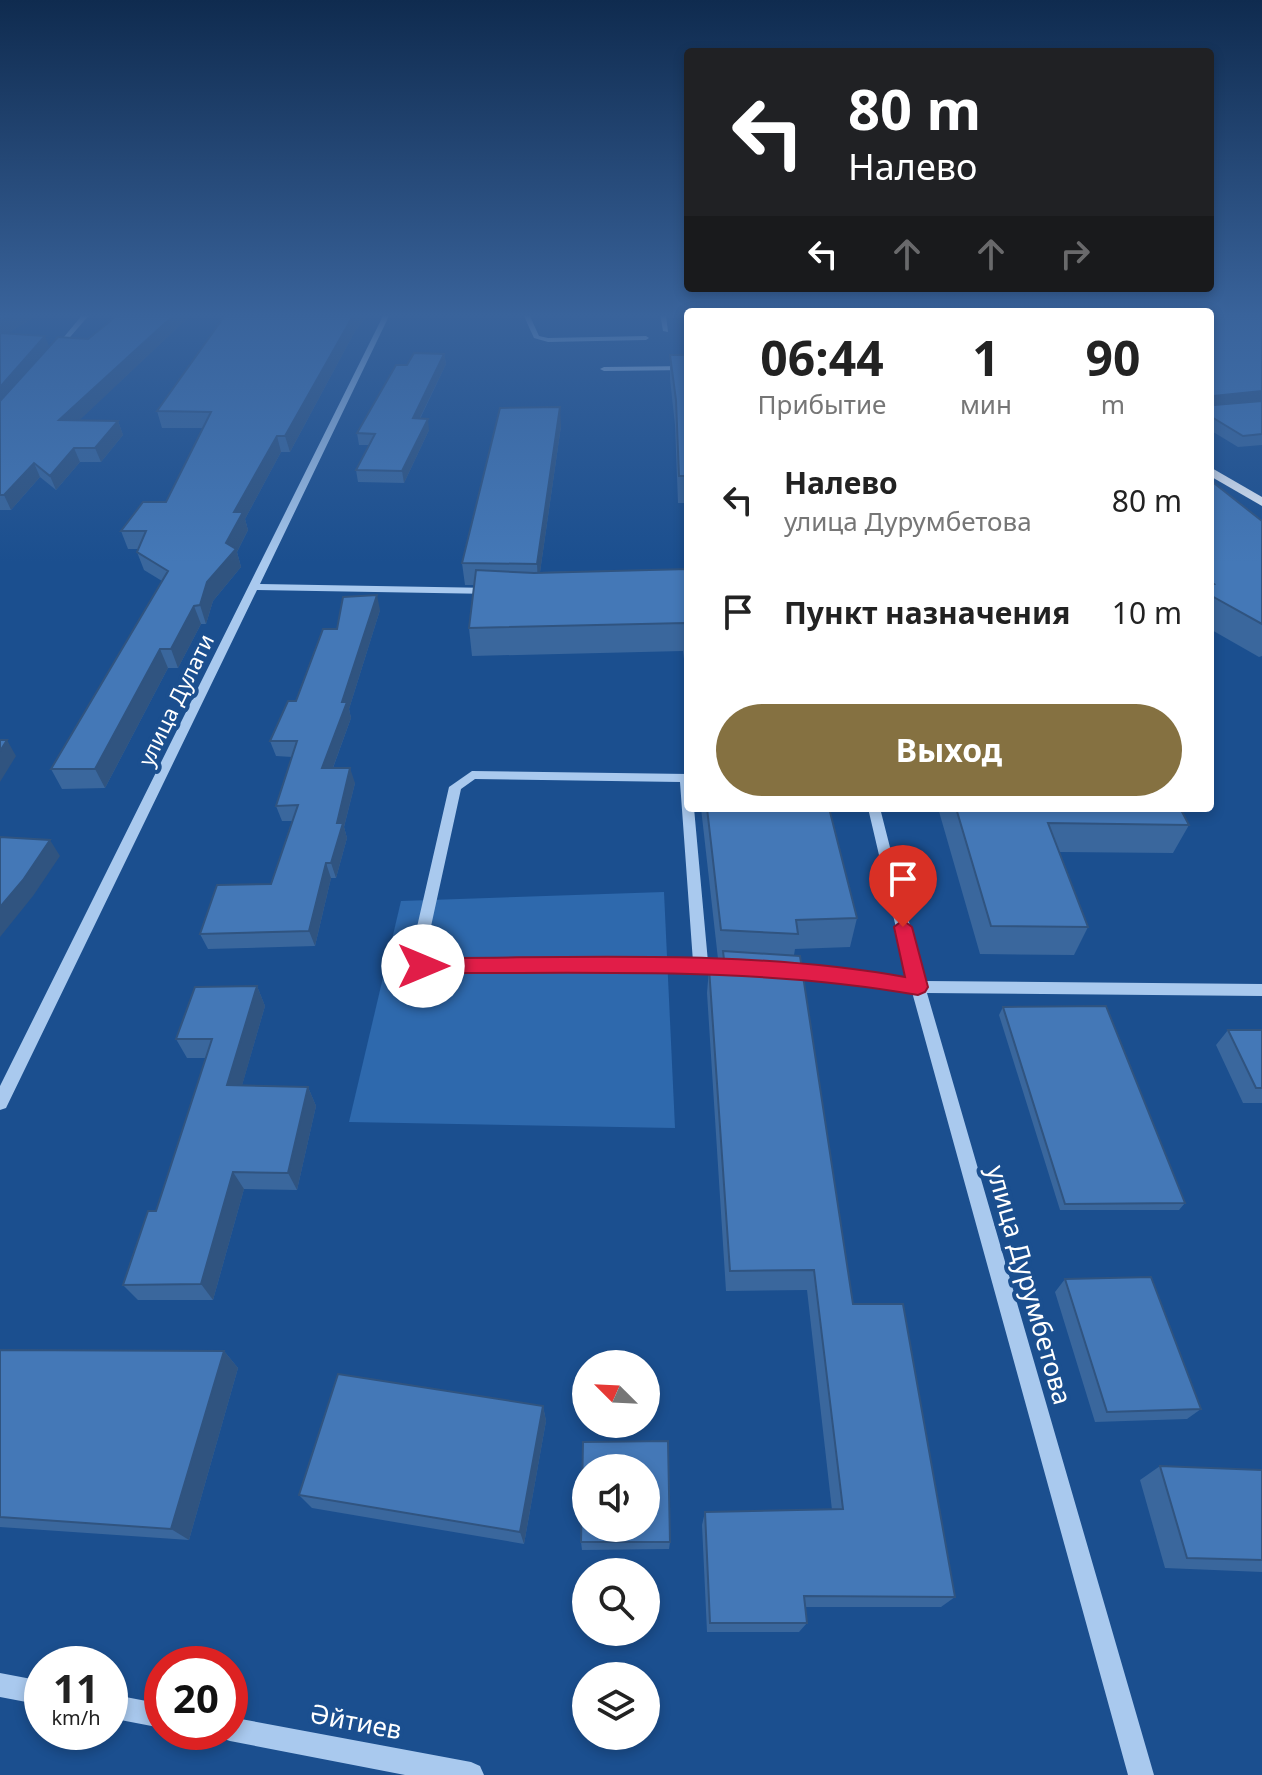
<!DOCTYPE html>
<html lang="ru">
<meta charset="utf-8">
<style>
:root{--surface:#fff;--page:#f2f2f2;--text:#222;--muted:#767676;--accent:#857141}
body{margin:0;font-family:"Noto Sans",sans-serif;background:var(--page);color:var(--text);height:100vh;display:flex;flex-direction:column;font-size:30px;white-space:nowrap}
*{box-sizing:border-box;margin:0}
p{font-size:26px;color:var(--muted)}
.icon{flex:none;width:44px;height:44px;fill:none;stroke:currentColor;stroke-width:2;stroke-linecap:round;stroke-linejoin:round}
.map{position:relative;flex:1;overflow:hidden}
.details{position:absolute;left:684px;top:308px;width:530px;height:504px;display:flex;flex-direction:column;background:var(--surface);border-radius:8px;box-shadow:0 4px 12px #0003}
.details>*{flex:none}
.top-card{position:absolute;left:684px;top:48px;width:530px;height:244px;border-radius:8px;box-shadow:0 4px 12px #0003;background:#202124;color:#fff;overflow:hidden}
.needle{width:52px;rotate:294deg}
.fabs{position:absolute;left:572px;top:1350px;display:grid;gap:16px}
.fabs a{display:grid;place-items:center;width:88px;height:88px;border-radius:50%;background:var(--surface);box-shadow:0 4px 12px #0003;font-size:40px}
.speed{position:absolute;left:24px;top:1646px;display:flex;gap:16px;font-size:40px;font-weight:700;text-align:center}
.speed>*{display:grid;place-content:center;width:104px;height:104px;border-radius:50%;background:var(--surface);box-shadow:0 4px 12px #0003;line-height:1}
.speed small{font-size:20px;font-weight:400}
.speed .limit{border:12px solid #d22;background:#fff;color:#111}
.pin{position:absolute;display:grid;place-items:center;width:68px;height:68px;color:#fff;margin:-82px -34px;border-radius:50% 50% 50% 0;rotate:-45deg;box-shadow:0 0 8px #0007}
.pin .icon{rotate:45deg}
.me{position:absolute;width:88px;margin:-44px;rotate:90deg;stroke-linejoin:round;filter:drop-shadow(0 0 6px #0008)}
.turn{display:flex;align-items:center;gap:28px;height:168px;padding:0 32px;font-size:36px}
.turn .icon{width:104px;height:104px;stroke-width:2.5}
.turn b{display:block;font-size:56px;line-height:68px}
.lanes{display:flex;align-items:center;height:76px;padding:0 32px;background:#0003;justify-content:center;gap:40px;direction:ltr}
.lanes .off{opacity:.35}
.eta{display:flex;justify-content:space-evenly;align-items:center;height:136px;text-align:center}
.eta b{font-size:48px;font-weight:700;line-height:56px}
.action{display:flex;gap:16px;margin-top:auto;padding:16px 32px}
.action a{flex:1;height:92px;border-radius:48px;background:var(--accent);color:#fff;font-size:32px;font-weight:700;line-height:92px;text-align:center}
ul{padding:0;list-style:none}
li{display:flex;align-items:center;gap:24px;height:112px;padding:0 32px}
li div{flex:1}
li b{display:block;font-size:30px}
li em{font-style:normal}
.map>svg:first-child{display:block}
.green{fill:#2e69ad}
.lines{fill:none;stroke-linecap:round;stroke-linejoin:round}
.minor{fill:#a9c9ee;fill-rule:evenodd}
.major{fill:#f0f6ff;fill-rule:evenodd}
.wall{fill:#3a679d}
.shaded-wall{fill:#305480}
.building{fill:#4478b7;stroke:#305480;stroke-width:2;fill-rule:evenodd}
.route{fill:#e11d48;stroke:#92132f;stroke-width:2}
.labels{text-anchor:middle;stroke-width:8;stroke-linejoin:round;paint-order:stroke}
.street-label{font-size:22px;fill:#fff;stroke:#1b4f8f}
.near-street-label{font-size:26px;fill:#fff;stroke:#1b4f8f}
</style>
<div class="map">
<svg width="1262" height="1775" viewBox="0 0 1262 1775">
<rect width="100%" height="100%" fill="#1b4f8f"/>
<path class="green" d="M 664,892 L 675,1128 L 349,1122 L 401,901 Z"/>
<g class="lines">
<path class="minor" d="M 83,314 L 90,314 L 58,351 L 54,351 L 54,349 Z
M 384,314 L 390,314 L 260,584 L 493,588 L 498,591 L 493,594 L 257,590 L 6,1108 L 0,1110 L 0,1086 Z
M 523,314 L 529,314 L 539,336 L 548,338 L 646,336 L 649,338 L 646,340 L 548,342 L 534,338 Z
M 660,314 L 666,314 L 668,332 L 663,331 Z
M 688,366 L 688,370 L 604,371 L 600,369 L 604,367 Z
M 472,771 L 688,774 L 688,808 L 694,808 L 708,962 L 744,964 L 747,968 L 744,972 L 739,974 L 418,970 L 414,940 L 449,787 ZM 475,779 L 680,782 L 693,962 L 430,960 L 428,940 L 461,789 Z
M 868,808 L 880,808 L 924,981 L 1262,984 L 1262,996 L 927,993 L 1154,1775 L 1128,1775 L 912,992 L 852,981 L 784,977 L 779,975 L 776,971 L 779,967 L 784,965 L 852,969 L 908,979 Z
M 0,1673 L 42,1681 L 42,1705 L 0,1697 Z
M 110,1694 L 162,1704 L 162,1728 L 110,1718 Z
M 230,1717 L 471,1762 L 480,1766 L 484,1775 L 405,1775 L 230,1741 L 221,1738 L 219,1732 L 230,1732 Z"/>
<path class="major" d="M 1210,467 L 1262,497 L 1262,506 L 1210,476 Z"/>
</g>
<path class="wall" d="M 0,314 L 39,314 L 8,333 L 49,347 L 88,339 L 119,314 L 192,314 L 79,420 L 118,421 L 123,435 L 101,462 L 80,462 L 56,490 L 40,477 L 11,510 L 0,510 Z
M 226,314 L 368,314 L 354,333 L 290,452 L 281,452 L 245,519 L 248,530 L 237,552 L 241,567 L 213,601 L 206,624 L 201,624 L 178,668 L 168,668 L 105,788 L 62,789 L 51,769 L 162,581 L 144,570 L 137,552 L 138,549 L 128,549 L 121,531 L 166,502 L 203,428 L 162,428 L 157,411 Z
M 538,314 L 585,314 L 538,315 Z
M 669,314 L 688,314 L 688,316 L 669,316 Z
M 1210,314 L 1262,314 L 1262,445 L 1238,447 L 1210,430 Z
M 444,354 L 446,364 L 420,419 L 429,430 L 404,483 L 358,482 L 356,470 L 369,445 L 359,445 L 357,433 L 407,365 Z
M 670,355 L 688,355 L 688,520 L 685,503 L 678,503 L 675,425 L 670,379 Z
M 561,426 L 540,572 L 688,569 L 688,692 L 683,651 L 472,656 L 469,628 L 474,585 L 465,585 L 462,563 Z
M 1210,480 L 1262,521 L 1262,656 L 1259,657 L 1210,629 Z
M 380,610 L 349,709 L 351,718 L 333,768 L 355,783 L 344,827 L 347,838 L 336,878 L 331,878 L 315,946 L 208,949 L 200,934 L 271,884 L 292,821 L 282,821 L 276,806 L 292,757 L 276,756 L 270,741 L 296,701 L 337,629 Z
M 701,808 L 829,808 L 857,918 L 850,947 L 795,949 L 794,955 L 853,1304 L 955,1597 L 941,1607 L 805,1607 L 807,1623 L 799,1632 L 707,1632 L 702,1525 L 705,1512 L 832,1510 L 807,1290 L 726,1291 L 707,993 L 709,968 L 721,968 L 722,959 L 718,959 Z
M 938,808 L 1180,808 L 1189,825 L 1173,853 L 1059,852 L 1088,927 L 1074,955 L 980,954 Z
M 257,986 L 265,1006 L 242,1085 L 308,1087 L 316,1106 L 297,1190 L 244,1189 L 213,1300 L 138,1300 L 123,1285 L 156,1211 L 206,1058 L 187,1058 L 176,1039 Z
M 1003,1007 L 1185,1203 L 1179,1210 L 1060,1210 L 999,1015 Z
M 1228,1030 L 1262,1030 L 1262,1103 L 1243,1103 L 1216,1045 Z
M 1065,1279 L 1201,1409 L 1187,1419 L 1095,1422 L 1055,1292 Z
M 0,1350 L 224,1351 L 238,1368 L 189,1540 L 0,1527 Z
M 543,1406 L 546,1421 L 524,1544 L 312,1508 L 299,1495 Z
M 1160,1466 L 1262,1470 L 1262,1572 L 1165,1568 L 1140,1480 Z
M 581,1542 L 670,1542 L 669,1549 L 582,1550 Z"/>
<path class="shaded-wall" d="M 13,314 L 39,314 L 0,338 L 0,322 Z
M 175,314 L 192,314 L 65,434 L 59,420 Z
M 354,314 L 368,314 L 354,333 L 290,452 L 285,436 Z
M 45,336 L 50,349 L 0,407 L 0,387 Z
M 444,354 L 446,364 L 414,430 L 413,418 Z
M 1262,391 L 1262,401 L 1210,407 L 1212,396 Z
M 560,407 L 561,426 L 538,586 L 537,564 Z
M 428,419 L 429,430 L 404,483 L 402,471 Z
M 118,421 L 123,435 L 101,462 L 95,448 Z
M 277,436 L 281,452 L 245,519 L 248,530 L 237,552 L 241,567 L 213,601 L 206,624 L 200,605 L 207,582 L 226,543 L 234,512 Z
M 74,448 L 80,462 L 56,490 L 50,476 Z
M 34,463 L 40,477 L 11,510 L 4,495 Z
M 377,595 L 380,610 L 349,709 L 351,718 L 327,784 L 322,768 L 342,702 Z
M 194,606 L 201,624 L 178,668 L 171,649 Z
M 160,649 L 168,668 L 105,788 L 95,769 Z
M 7,740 L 16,756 L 0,782 L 0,751 Z
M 350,768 L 355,783 L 344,827 L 347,838 L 336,878 L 331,863 L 337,823 Z
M 50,840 L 60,856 L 33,896 L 0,937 L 0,907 Z
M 326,863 L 331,878 L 315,946 L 309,931 Z
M 257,986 L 265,1006 L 237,1103 L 227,1085 Z
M 308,1087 L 316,1106 L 297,1190 L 288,1173 Z
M 233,1172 L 244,1189 L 213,1300 L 201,1284 Z
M 224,1351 L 238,1368 L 189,1540 L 171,1529 Z
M 543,1406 L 546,1421 L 524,1544 L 520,1532 Z"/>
<path class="building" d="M 0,314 L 13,314 L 0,322 Z
M 119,314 L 175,314 L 59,420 L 118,421 L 95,448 L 74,448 L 50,476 L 34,463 L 4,495 L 0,495 L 0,401 L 58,337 L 88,339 Z
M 226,314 L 354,314 L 285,436 L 277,436 L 234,512 L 243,512 L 226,543 L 236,549 L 207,582 L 200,605 L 194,606 L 171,649 L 160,649 L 95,769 L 51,769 L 168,571 L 137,552 L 146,531 L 121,531 L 143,502 L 166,502 L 211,412 L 157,411 Z
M 1210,314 L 1262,314 L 1262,391 L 1212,396 L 1215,405 L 1262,401 L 1262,434 L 1243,436 L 1210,416 Z
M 0,333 L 45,336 L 0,387 Z
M 414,353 L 444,354 L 413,418 L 428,419 L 402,471 L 356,470 L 375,434 L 357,433 L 396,365 L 407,365 Z
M 670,355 L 688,355 L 688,485 L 687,476 L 679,476 L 676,400 Z
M 560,407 L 537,564 L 462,563 L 500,408 Z
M 1210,480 L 1262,521 L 1262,624 L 1210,595 L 1210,585 L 1214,584 L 1210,581 Z
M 688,569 L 688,651 L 685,623 L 469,628 L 476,570 L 534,573 Z
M 377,595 L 342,702 L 347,702 L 322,768 L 350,768 L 337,823 L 343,823 L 331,863 L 326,863 L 309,931 L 200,934 L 217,885 L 271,884 L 298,805 L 276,806 L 297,741 L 270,741 L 288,701 L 296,701 L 323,629 L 337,629 L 343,597 Z
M 0,740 L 7,740 L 0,751 Z
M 707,808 L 829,808 L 857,918 L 796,920 L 798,934 L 721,930 Z
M 956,808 L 1180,808 L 1189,825 L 1048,823 L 1088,927 L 991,926 Z
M 0,837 L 50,840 L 23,880 L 0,907 Z
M 723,951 L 800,956 L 853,1304 L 903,1304 L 955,1597 L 804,1596 L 807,1623 L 710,1623 L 705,1512 L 843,1509 L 814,1270 L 730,1271 L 709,968 L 725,968 Z
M 257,986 L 227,1085 L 308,1087 L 288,1173 L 233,1172 L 201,1284 L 123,1285 L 148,1211 L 156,1211 L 212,1039 L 176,1039 L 195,987 Z
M 1106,1006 L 1185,1203 L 1065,1204 L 1003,1007 Z
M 1228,1030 L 1262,1030 L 1262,1088 L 1256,1088 Z
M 1151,1277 L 1201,1409 L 1107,1412 L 1065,1279 Z
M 0,1350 L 224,1351 L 171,1529 L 0,1517 Z
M 338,1374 L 543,1406 L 520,1532 L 299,1495 Z
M 668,1441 L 670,1542 L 581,1542 L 583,1442 ZM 586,1468 L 646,1468 L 646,1528 L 586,1528 Z
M 1160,1466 L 1262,1470 L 1262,1560 L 1187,1558 Z"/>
<linearGradient id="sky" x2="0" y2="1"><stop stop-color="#0f2b4f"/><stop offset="0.56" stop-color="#39639b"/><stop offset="1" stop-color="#39639b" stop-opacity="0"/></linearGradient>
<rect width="1262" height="563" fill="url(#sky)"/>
<path class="route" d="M 903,920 L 912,927 L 928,987 L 925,992 L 918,995 C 755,966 588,974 423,973 L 416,971 L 413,966 L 416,960 L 423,958 C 583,958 747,949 905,977 L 894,927 Z"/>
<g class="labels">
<g class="street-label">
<text transform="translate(176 700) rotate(-64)" y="8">улица Дулати</text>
</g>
<g class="near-street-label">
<text transform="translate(1029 1285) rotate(74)" y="9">улица Дурумбетова</text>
<text transform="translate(356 1722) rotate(11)" y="9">Әйтиев</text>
</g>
</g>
</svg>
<div class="fabs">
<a><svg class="needle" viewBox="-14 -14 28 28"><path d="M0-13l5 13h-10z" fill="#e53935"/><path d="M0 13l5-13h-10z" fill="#767676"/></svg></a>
<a><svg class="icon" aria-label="sound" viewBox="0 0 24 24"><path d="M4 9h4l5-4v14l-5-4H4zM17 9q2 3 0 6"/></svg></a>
<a><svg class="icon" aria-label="search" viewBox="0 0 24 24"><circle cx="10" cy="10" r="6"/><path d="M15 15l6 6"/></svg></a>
<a><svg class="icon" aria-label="layers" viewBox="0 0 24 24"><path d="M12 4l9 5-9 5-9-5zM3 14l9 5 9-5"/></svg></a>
</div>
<div class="speed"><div>11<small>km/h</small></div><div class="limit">20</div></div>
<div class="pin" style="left:903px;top:927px;background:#d93025"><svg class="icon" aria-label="arrive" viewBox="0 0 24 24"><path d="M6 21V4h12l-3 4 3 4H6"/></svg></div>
<svg class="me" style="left:423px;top:966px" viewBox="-20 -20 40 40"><circle r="19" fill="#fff"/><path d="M0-13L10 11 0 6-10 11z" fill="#e11d48"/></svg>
<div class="top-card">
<div class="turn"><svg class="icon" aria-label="left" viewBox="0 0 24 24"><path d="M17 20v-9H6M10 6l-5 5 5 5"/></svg><div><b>80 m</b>Налево</div></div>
<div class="lanes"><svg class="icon" aria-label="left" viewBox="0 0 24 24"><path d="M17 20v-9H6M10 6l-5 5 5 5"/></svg><svg class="icon off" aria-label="ahead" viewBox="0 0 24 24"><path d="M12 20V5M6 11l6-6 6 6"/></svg><svg class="icon off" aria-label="ahead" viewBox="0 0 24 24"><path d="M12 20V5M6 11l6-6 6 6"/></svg><svg class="icon off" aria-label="right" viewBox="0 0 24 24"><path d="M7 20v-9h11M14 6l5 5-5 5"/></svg></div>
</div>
<section class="details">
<div class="eta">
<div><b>06:44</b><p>Прибытие</p></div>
<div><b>1</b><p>мин</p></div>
<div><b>90</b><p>m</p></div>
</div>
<ul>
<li><svg class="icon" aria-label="left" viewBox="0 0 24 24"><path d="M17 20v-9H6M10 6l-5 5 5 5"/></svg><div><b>Налево</b><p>улица Дурумбетова</p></div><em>80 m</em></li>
<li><svg class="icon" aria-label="arrive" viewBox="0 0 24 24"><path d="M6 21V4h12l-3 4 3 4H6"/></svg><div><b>Пункт назначения</b></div><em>10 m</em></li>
</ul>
<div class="action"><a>Выход</a></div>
</section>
</div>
